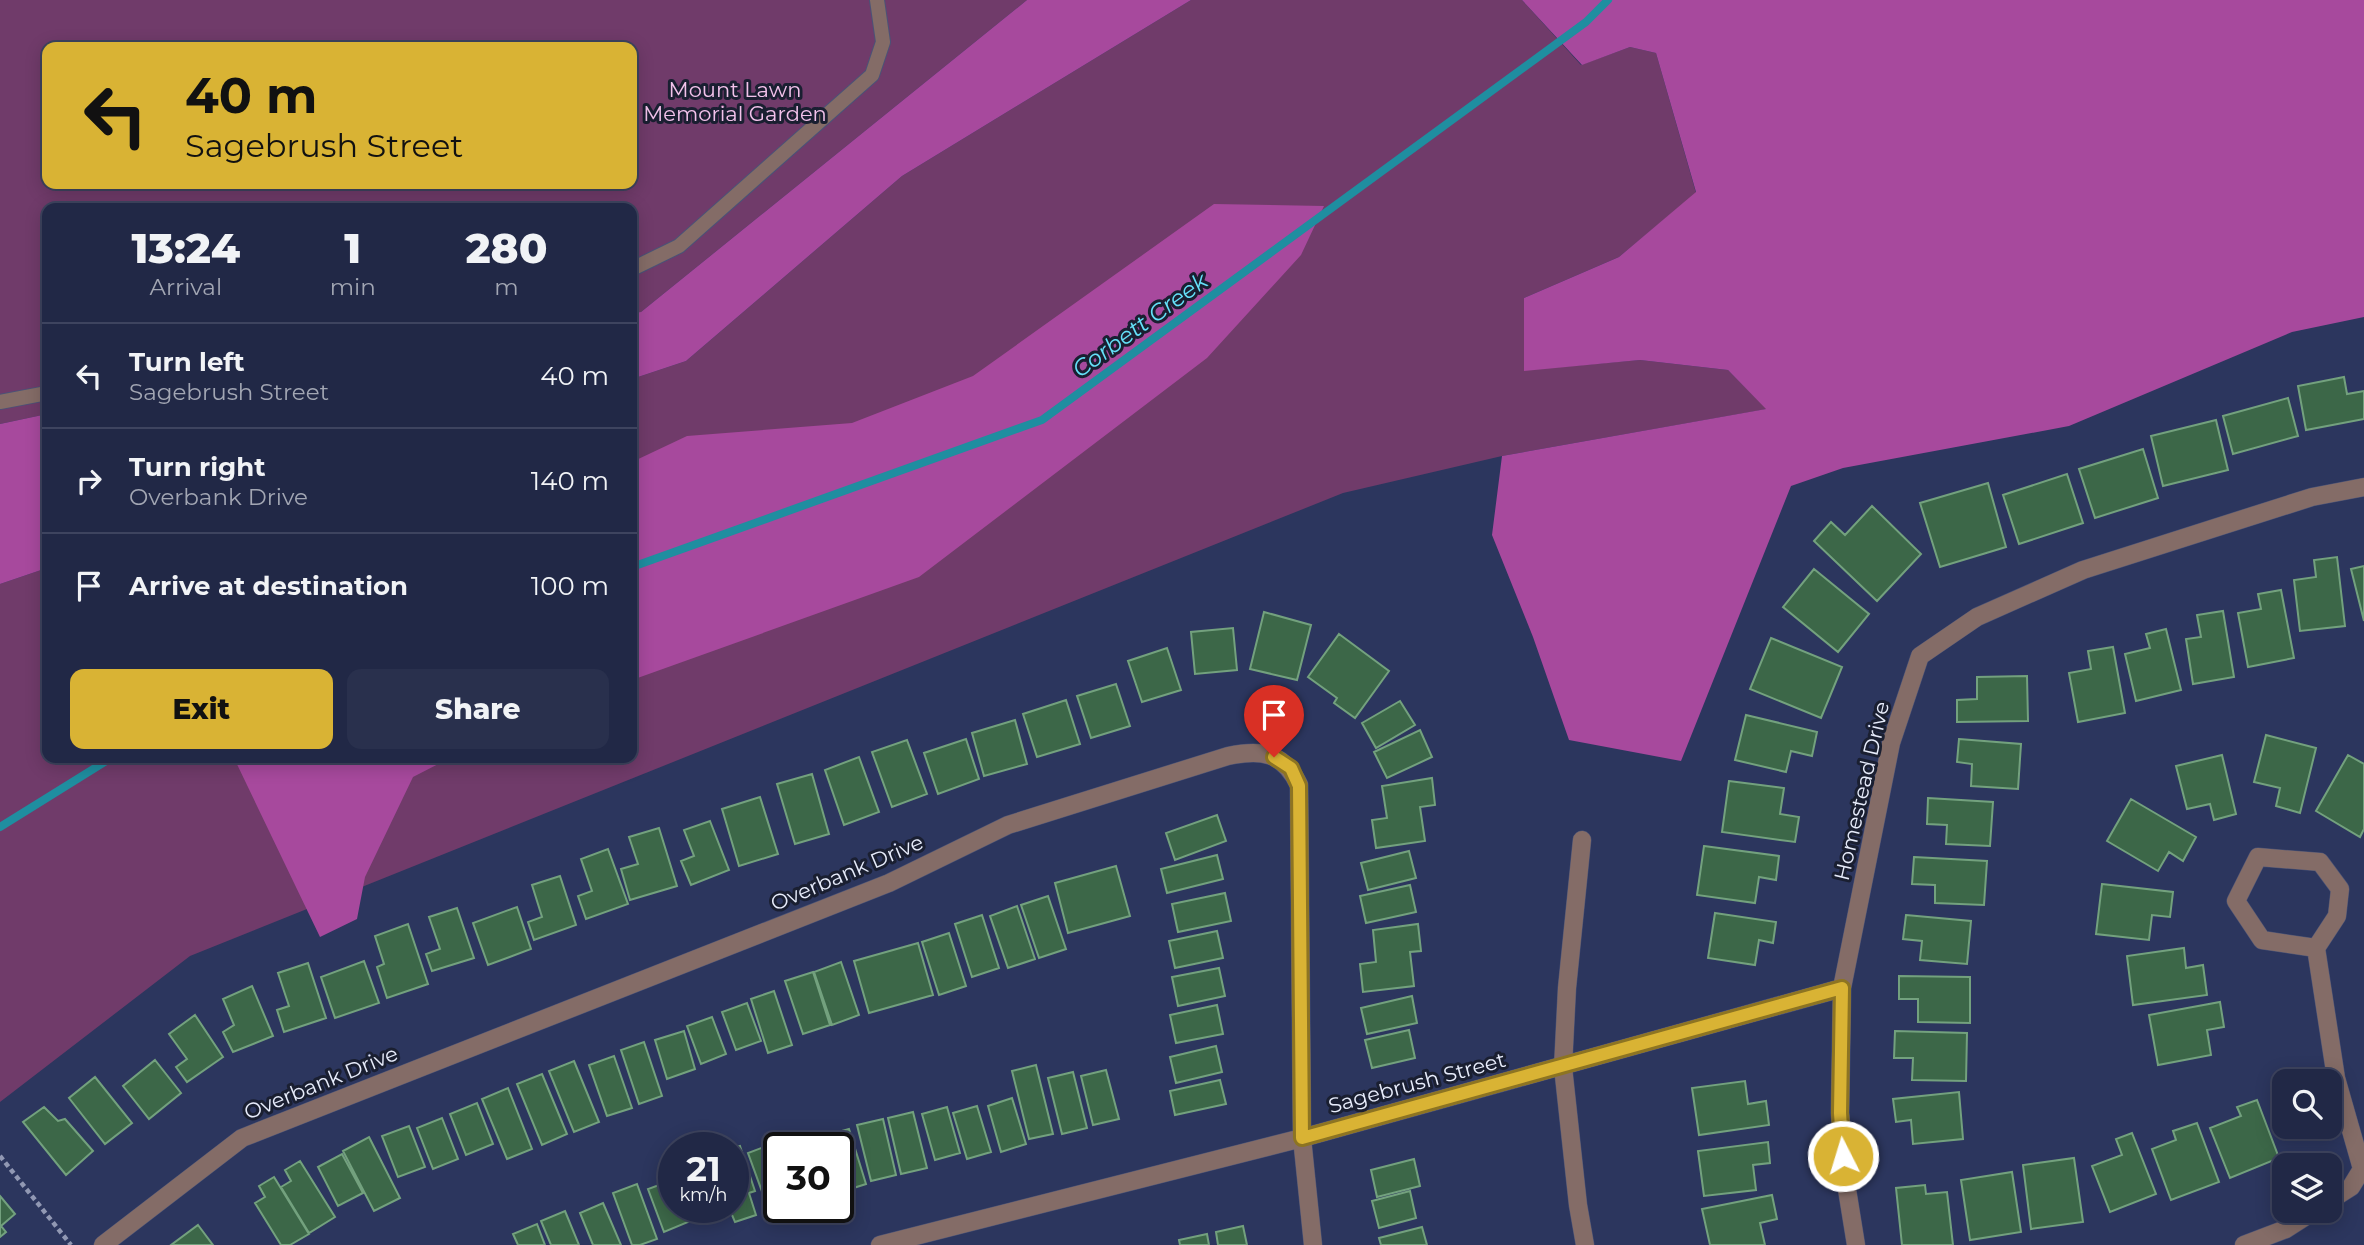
<!DOCTYPE html>
<style>
:root{--surface:#212846;--page:#29304d;--text:#f1f3f6;--muted:#a2a6b3;--line:#3e445f;--accent:#d9b334}
body{margin:0;font-family:Montserrat,sans-serif;background:var(--page);color:var(--text);height:100vh;display:flex;flex-direction:column;font-size:26px;white-space:nowrap}
*{box-sizing:border-box;margin:0}
p{font-size:23px;color:var(--muted)}
.icon{flex:none;width:38px;height:38px;fill:none;stroke:currentColor;stroke-width:2;stroke-linecap:round;stroke-linejoin:round}
.map{position:relative;flex:1;overflow:hidden}
.details{position:absolute;left:42px;top:203px;width:595px;height:560px;display:flex;flex-direction:column;background:var(--surface);border-radius:14px;box-shadow:0 4px 18px #0003,0 0 0 2px var(--line)}
.details>*{flex:none}
.guide{position:absolute;left:42px;top:42px;width:595px;height:147px;border-radius:14px;box-shadow:0 4px 18px #0003,0 0 0 2px var(--line);background:#d9b334;color:#111;overflow:hidden}
.fabs{position:absolute;left:2272px;top:1069px;display:grid;gap:14px}
.fabs a{display:grid;place-items:center;width:70px;height:70px;border-radius:14px;background:var(--surface);box-shadow:0 4px 18px #0003,0 0 0 2px var(--line);font-size:35px}
.speed{position:absolute;left:658px;top:1132px;display:flex;gap:14px;font-size:35px;font-weight:700;text-align:center}
.speed>*{display:grid;place-content:center;width:91px;height:91px;border-radius:50%;background:var(--surface);box-shadow:0 4px 18px #0003,0 0 0 2px var(--line);line-height:1}
.speed small{font-size:18px;font-weight:400}
.speed .limit{border:4px solid #111;border-radius:10px;background:#fff;color:#111}
.pin{position:absolute;display:grid;place-items:center;width:60px;height:60px;color:#fff;margin:-72px -30px;border-radius:50% 50% 50% 0;rotate:-45deg;box-shadow:0 0 7px #0007}
.pin .icon{rotate:45deg}
.me{position:absolute;width:77px;margin:-38px;rotate:355deg;stroke-linejoin:round;filter:drop-shadow(0 0 5px #0008)}
.turn{display:flex;align-items:center;gap:24px;height:147px;padding:0 28px;font-size:32px}
.turn .icon{width:91px;height:91px;stroke-width:2.5}
.turn b{display:block;font-size:49px;line-height:60px}
.eta{display:flex;justify-content:space-evenly;align-items:center;height:119px;text-align:center}
.eta b{font-size:42px;font-weight:800;line-height:49px}
.action{display:flex;gap:14px;margin-top:auto;padding:14px 28px}
.action a{flex:1;height:80px;border-radius:14px;background:var(--accent);color:#111;font-size:28px;font-weight:800;line-height:80px;text-align:center}
.action a+a{background:var(--page);color:var(--text)}
ul{padding:0;list-style:none}
li{display:flex;align-items:center;gap:21px;height:105px;padding:0 28px;border-top:2px solid var(--line)}
li div{flex:1}
li b{display:block;font-size:26px}
li em{font-style:normal}
.map>svg:first-child{display:block}
.green{fill:#703b6a;fill-rule:evenodd}
.forest{fill:#a7499d}
.lines{fill:none;stroke-linecap:round;stroke-linejoin:round}
.stream{stroke:#1f8ea0;stroke-width:8}
.building{fill:#3c6748;stroke:#73a17e;stroke-width:2}
.service-casing{stroke:#4a5377;stroke-width:16}
.minor-casing{stroke:#4a5377;stroke-width:19}
.tertiary-casing{stroke:#4a5377;stroke-width:19}
.path{stroke:#9198b3;stroke-width:4.5;stroke-dasharray:5 3.5;stroke-linecap:butt}
.service{stroke:#846c67;stroke-width:14}
.minor{stroke:#846c67;stroke-width:18}
.tertiary{stroke:#846c67;stroke-width:18}
.route-casing{stroke:#8d7422;stroke-width:18}
.route{stroke:#d9b334;stroke-width:12}
.labels{text-anchor:middle;stroke-width:6;stroke-linejoin:round;paint-order:stroke}
.park-label{font-size:21px;fill:#f3c2eb;stroke:#1a1f31}
.street-label{font-size:21px;fill:#e7ecfb;stroke:#1a1f31}
.water-label{font-size:23px;font-style:italic;fill:#65e1f9;stroke:#1a1f31}
</style>
<div class="map">
<svg width="2364" height="1245" viewBox="0 0 2364 1245">
<rect width="100%" height="100%" fill="#2c365e"/>
<path class="green" d="M 0,0 L 1027,0 L 641,312 L 632,313 L 632,208 L 47,208 L 47,414 L 0,424 ZM 47,47 L 632,47 L 632,184 L 47,184 Z
M 1191,0 L 1522,0 L 1581,65 L 1630,47 L 1656,53 L 1696,193 L 1619,257 L 1524,298 L 1525,370 L 1640,360 L 1728,370 L 1767,409 L 1502,456 L 1343,493 L 190,956 L 0,1102 L 0,584 L 47,568 L 47,758 L 632,758 L 632,379 L 686,361 L 902,176 Z"/>
<path class="forest" d="M 1027,0 L 1191,0 L 902,176 L 686,361 L 632,379 L 632,313 L 641,312 Z
M 1522,0 L 2364,0 L 2364,317 L 2292,332 L 2069,426 L 1843,468 L 1791,486 L 1681,761 L 1569,740 L 1533,637 L 1492,535 L 1502,456 L 1766,409 L 1728,370 L 1640,360 L 1524,371 L 1524,298 L 1619,257 L 1696,192 L 1656,53 L 1630,47 L 1582,65 Z
M 1214,204 L 1324,206 L 1301,255 L 1207,358 L 919,577 L 632,680 L 632,462 L 687,436 L 852,423 L 973,376 Z
M 47,414 L 47,568 L 0,584 L 0,424 Z
M 234,758 L 450,758 L 413,777 L 365,877 L 357,919 L 320,937 Z"/>
<g class="lines">
<path class="stream" d="M 632,567 L 1042,420 L 1586,22 L 1608,0
M 0,827 L 111,758"/>
</g>
<path class="building" d="M 2344,377 L 2347,394 L 2364,391 L 2364,419 L 2306,430 L 2298,386 Z
M 2288,398 L 2298,436 L 2233,454 L 2223,416 Z
M 2216,420 L 2228,470 L 2163,486 L 2151,436 Z
M 2143,449 L 2158,498 L 2095,518 L 2079,469 Z
M 2067,474 L 2083,523 L 2019,544 L 2003,495 Z
M 1988,483 L 2006,547 L 1940,567 L 1920,503 Z
M 1872,506 L 1921,554 L 1877,601 L 1814,541 L 1831,522 L 1845,535 Z
M 2337,557 L 2345,626 L 2300,631 L 2294,580 L 2316,577 L 2314,560 Z
M 2364,566 L 2364,621 L 2351,569 Z
M 1814,569 L 1869,614 L 1838,652 L 1783,607 Z
M 2281,590 L 2294,658 L 2248,667 L 2238,613 L 2261,609 L 2258,594 Z
M 2223,611 L 2234,677 L 2193,684 L 2186,639 L 2201,637 L 2197,615 Z
M 1264,612 L 1311,625 L 1297,680 L 1250,669 Z
M 1233,628 L 1237,670 L 1195,674 L 1191,632 Z
M 2166,629 L 2181,690 L 2136,701 L 2125,654 L 2150,648 L 2146,634 Z
M 1339,634 L 1389,671 L 1355,718 L 1334,703 L 1337,698 L 1308,677 Z
M 1771,638 L 1842,667 L 1821,718 L 1750,689 Z
M 2113,647 L 2125,713 L 2078,722 L 2069,673 L 2091,669 L 2088,651 Z
M 1167,648 L 1181,690 L 1142,702 L 1128,661 Z
M 2027,676 L 2028,721 L 1957,722 L 1957,700 L 1977,699 L 1977,677 Z
M 1116,684 L 1130,726 L 1091,738 L 1077,696 Z
M 1066,700 L 1080,744 L 1037,757 L 1023,714 Z
M 1400,701 L 1415,725 L 1376,748 L 1362,723 Z
M 1746,715 L 1817,732 L 1812,756 L 1791,751 L 1786,772 L 1735,760 Z
M 1015,720 L 1027,764 L 984,776 L 972,733 Z
M 1420,730 L 1432,757 L 1387,778 L 1374,752 Z
M 2266,735 L 2316,748 L 2300,813 L 2276,806 L 2280,788 L 2254,782 Z
M 966,739 L 979,779 L 938,794 L 924,753 Z
M 1959,739 L 2021,744 L 2018,789 L 1971,786 L 1972,764 L 1957,762 Z
M 907,740 L 927,794 L 892,807 L 872,752 Z
M 2222,755 L 2236,814 L 2214,820 L 2210,804 L 2187,809 L 2176,766 Z
M 2348,755 L 2364,764 L 2364,829 L 2360,837 L 2316,811 Z
M 859,757 L 879,812 L 844,825 L 825,770 Z
M 812,774 L 829,834 L 795,844 L 777,784 Z
M 1432,778 L 1435,805 L 1420,807 L 1425,841 L 1376,848 L 1372,820 L 1387,818 L 1382,786 Z
M 1729,781 L 1784,788 L 1780,814 L 1799,817 L 1795,842 L 1722,832 Z
M 760,797 L 778,854 L 739,866 L 722,809 Z
M 1928,798 L 1993,802 L 1990,846 L 1946,844 L 1947,825 L 1927,824 Z
M 2131,799 L 2196,837 L 2183,861 L 2169,852 L 2158,871 L 2107,841 Z
M 1217,815 L 1226,841 L 1175,860 L 1166,833 Z
M 710,821 L 729,870 L 691,885 L 681,861 L 694,856 L 684,830 Z
M 659,828 L 677,886 L 630,900 L 621,869 L 638,864 L 629,837 Z
M 1704,846 L 1779,856 L 1776,880 L 1759,877 L 1755,903 L 1697,895 Z
M 608,849 L 628,904 L 586,919 L 578,896 L 592,891 L 581,859 Z
M 1409,851 L 1416,878 L 1368,890 L 1361,863 Z
M 1217,855 L 1223,879 L 1167,893 L 1161,869 Z
M 1914,857 L 1987,861 L 1984,905 L 1935,903 L 1935,885 L 1912,884 Z
M 1116,866 L 1130,916 L 1068,933 L 1055,883 Z
M 560,876 L 576,925 L 534,940 L 528,922 L 542,917 L 532,885 Z
M 2102,884 L 2173,892 L 2170,917 L 2152,915 L 2149,940 L 2096,934 Z
M 1410,885 L 1416,912 L 1366,923 L 1360,896 Z
M 1225,893 L 1231,921 L 1178,932 L 1172,904 Z
M 1048,896 L 1066,949 L 1039,958 L 1021,905 Z
M 1017,906 L 1035,959 L 1008,968 L 990,916 Z
M 517,907 L 531,949 L 488,965 L 473,923 Z
M 457,908 L 474,958 L 432,971 L 426,954 L 440,949 L 429,917 Z
M 1715,913 L 1776,922 L 1773,943 L 1759,940 L 1755,965 L 1708,958 Z
M 982,915 L 999,968 L 972,977 L 955,924 Z
M 1906,915 L 1971,921 L 1967,964 L 1920,960 L 1922,941 L 1903,939 Z
M 408,924 L 428,984 L 387,998 L 377,967 L 384,964 L 375,936 Z
M 1418,924 L 1421,951 L 1410,952 L 1414,986 L 1363,992 L 1360,964 L 1376,962 L 1373,930 Z
M 1217,931 L 1223,958 L 1175,968 L 1169,941 Z
M 949,933 L 966,986 L 939,995 L 922,942 Z
M 918,943 L 933,995 L 869,1013 L 854,961 Z
M 2184,948 L 2186,968 L 2203,965 L 2207,995 L 2133,1005 L 2127,956 Z
M 364,961 L 379,1003 L 335,1018 L 321,977 Z
M 841,962 L 859,1015 L 832,1025 L 814,972 Z
M 308,963 L 326,1018 L 284,1032 L 277,1010 L 289,1006 L 278,973 Z
M 1219,968 L 1225,996 L 1178,1006 L 1172,977 Z
M 813,972 L 830,1025 L 803,1034 L 785,981 Z
M 1899,976 L 1970,977 L 1970,1023 L 1918,1022 L 1918,999 L 1899,999 Z
M 252,986 L 273,1036 L 233,1052 L 223,1032 L 234,1025 L 223,999 Z
M 774,991 L 792,1045 L 768,1053 L 751,999 Z
M 1412,996 L 1417,1023 L 1367,1034 L 1361,1008 Z
M 2220,1002 L 2224,1027 L 2207,1030 L 2211,1055 L 2158,1065 L 2149,1015 Z
M 747,1003 L 761,1041 L 736,1050 L 722,1012 Z
M 1217,1005 L 1223,1034 L 1176,1043 L 1170,1015 Z
M 195,1015 L 223,1057 L 187,1082 L 176,1067 L 187,1059 L 169,1034 Z
M 712,1017 L 726,1054 L 701,1064 L 687,1026 Z
M 1409,1030 L 1415,1058 L 1372,1068 L 1365,1040 Z
M 684,1031 L 695,1069 L 667,1079 L 655,1040 Z
M 1895,1031 L 1967,1033 L 1966,1081 L 1912,1080 L 1913,1058 L 1894,1058 Z
M 644,1042 L 662,1096 L 639,1104 L 621,1050 Z
M 1216,1046 L 1222,1072 L 1176,1083 L 1170,1057 Z
M 614,1056 L 632,1108 L 607,1116 L 589,1065 Z
M 155,1060 L 181,1093 L 149,1119 L 123,1086 Z
M 574,1061 L 599,1122 L 574,1132 L 549,1071 Z
M 1036,1065 L 1053,1134 L 1029,1139 L 1012,1071 Z
M 1106,1070 L 1119,1119 L 1093,1125 L 1081,1076 Z
M 1073,1072 L 1087,1128 L 1062,1134 L 1048,1078 Z
M 542,1074 L 567,1134 L 542,1145 L 517,1084 Z
M 95,1077 L 132,1123 L 105,1144 L 69,1098 Z
M 1220,1080 L 1226,1104 L 1175,1115 L 1170,1091 Z
M 1745,1081 L 1748,1104 L 1766,1101 L 1769,1125 L 1699,1135 L 1692,1088 Z
M 508,1088 L 532,1149 L 507,1159 L 482,1099 Z
M 1959,1092 L 1963,1139 L 1913,1144 L 1911,1120 L 1896,1122 L 1893,1099 Z
M 1012,1098 L 1026,1144 L 1001,1152 L 988,1106 Z
M 2257,1100 L 2279,1158 L 2230,1178 L 2210,1128 L 2241,1116 L 2237,1107 Z
M 477,1103 L 493,1144 L 466,1155 L 450,1114 Z
M 977,1106 L 991,1152 L 967,1159 L 953,1113 Z
M 44,1107 L 58,1121 L 65,1119 L 93,1151 L 66,1175 L 23,1122 Z
M 947,1107 L 960,1153 L 935,1160 L 922,1114 Z
M 913,1112 L 927,1168 L 901,1174 L 888,1118 Z
M 442,1118 L 458,1159 L 433,1169 L 417,1128 Z
M 883,1119 L 896,1175 L 871,1181 L 857,1125 Z
M 2197,1123 L 2219,1182 L 2171,1200 L 2152,1149 L 2176,1140 L 2173,1131 Z
M 409,1126 L 425,1167 L 398,1177 L 382,1136 Z
M 849,1129 L 866,1184 L 841,1192 L 838,1182 L 838,1148 L 828,1148 L 824,1136 Z
M 2132,1133 L 2156,1194 L 2110,1212 L 2092,1166 L 2122,1155 L 2116,1139 Z
M 369,1137 L 400,1198 L 374,1211 L 343,1151 Z
M 1768,1142 L 1770,1163 L 1753,1165 L 1756,1190 L 1704,1196 L 1698,1151 Z
M 772,1144 L 779,1162 L 779,1204 L 768,1208 L 748,1153 Z
M 740,1146 L 755,1191 L 749,1193 L 756,1215 L 735,1222 L 729,1208 L 733,1208 L 733,1148 Z
M 342,1154 L 363,1193 L 338,1206 L 318,1167 Z
M 2074,1158 L 2083,1222 L 2031,1229 L 2023,1165 Z
M 1414,1159 L 1420,1186 L 1377,1197 L 1371,1170 Z
M 300,1161 L 335,1217 L 309,1233 L 281,1187 L 291,1181 L 285,1170 Z
M 2012,1172 L 2021,1232 L 1970,1240 L 1961,1180 Z
M 274,1177 L 309,1234 L 290,1245 L 281,1245 L 255,1203 L 265,1197 L 259,1186 Z
M 673,1180 L 674,1208 L 683,1208 L 688,1222 L 664,1232 L 648,1189 Z
M 637,1184 L 657,1239 L 640,1245 L 632,1245 L 613,1193 Z
M 1925,1185 L 1926,1194 L 1947,1192 L 1953,1245 L 1902,1245 L 1896,1188 Z
M 1410,1191 L 1416,1218 L 1379,1228 L 1372,1201 Z
M 1772,1195 L 1777,1219 L 1760,1223 L 1765,1245 L 1710,1245 L 1702,1209 Z
M 0,1196 L 15,1214 L 1,1226 L 6,1232 L 0,1237 Z
M 603,1203 L 621,1245 L 593,1245 L 580,1213 Z
M 693,1208 L 721,1208 L 723,1212 L 698,1221 Z
M 565,1211 L 579,1245 L 551,1245 L 541,1221 Z
M 537,1224 L 545,1245 L 518,1245 L 513,1234 Z
M 198,1225 L 213,1245 L 171,1245 Z
M 1243,1226 L 1247,1245 L 1218,1245 L 1216,1232 Z
M 1422,1227 L 1427,1245 L 1381,1245 L 1379,1238 Z
M 1207,1234 L 1209,1245 L 1180,1245 L 1179,1240 Z"/>
<g class="lines">
<g class="service-casing">
<path id="service" d="M 632,269 L 679,246 L 872,75 L 883,42 L 877,0
M 0,402 L 47,393"/>
</g>
<g class="minor-casing">
<path id="minor" d="M 2316,948 L 2262,940 L 2236,901 L 2258,857 L 2320,862 L 2340,889 L 2337,916 L 2316,948 L 2336,1078 L 2362,1169 L 2351,1187 L 2329,1201
M 1563,1067 L 1567,988 L 1582,840
M 103,1245 L 242,1138 L 889,883 L 1008,825 L 1228,756 C 1262,749 1283,752 1299,785 L 1302,1138 L 1313,1245
M 880,1245 L 1302,1138 L 1842,988
M 1856,1245 L 1845,1177 L 1840,1113 L 1842,988 L 1891,743 L 1920,656 L 1977,617 L 2083,570 L 2312,497 L 2364,487
M 2244,1245 L 2286,1229 L 2314,1211"/>
</g>
<g class="tertiary-casing">
<path id="tertiary" d="M 1563,1067 L 1578,1205 L 1585,1245"/>
</g>
<path class="path" d="M 0,1156 L 71,1245"/>
<use href="#service" class="service"/>
<use href="#minor" class="minor"/>
<use href="#tertiary" class="tertiary"/>
</g>
<g class="lines">
<g class="route-casing">
<path id="route" d="M 1274,757 L 1291,768 L 1299,786 L 1302,1138 L 1842,988 L 1840,1113 L 1843,1156"/>
</g>
<use href="#route" class="route"/>
</g>
<g class="labels">
<g class="park-label">
<text x="735" y="97">Mount Lawn<tspan x="735" dy="24">Memorial Garden</tspan></text>
</g>
<g class="street-label">
<text transform="translate(1862 791) rotate(-77)" y="7">Homestead Drive</text>
<text transform="translate(847 873) rotate(-23)" y="7">Overbank Drive</text>
<text transform="translate(321 1083) rotate(-22)" y="7">Overbank Drive</text>
<text transform="translate(1417 1083) rotate(-15)" y="7">Sagebrush Street</text>
</g>
<g class="water-label">
<text transform="translate(1140 325) rotate(-36)" y="8">Corbett Creek</text>
</g>
</g>
</svg>
<div class="fabs">
<a><svg class="icon" aria-label="search" viewBox="0 0 24 24"><circle cx="10" cy="10" r="6"/><path d="M15 15l6 6"/></svg></a>
<a><svg class="icon" aria-label="layers" viewBox="0 0 24 24"><path d="M12 4l9 5-9 5-9-5zM3 14l9 5 9-5"/></svg></a>
</div>
<div class="speed"><div>21<small>km/h</small></div><div class="limit">30</div></div>
<div class="pin" style="left:1274px;top:757px;background:#d93025"><svg class="icon" aria-label="arrive" viewBox="0 0 24 24"><path d="M6 21V4h12l-3 4 3 4H6"/></svg></div>
<svg class="me" style="left:1843px;top:1156px" viewBox="-20 -20 40 40"><circle r="17" fill="#d9b334" stroke="#fff" stroke-width="3"/><path d="M0-11L8 9 0 5-8 9z" fill="#fff"/></svg>
<div class="guide">
<div class="turn"><svg class="icon" aria-label="left" viewBox="0 0 24 24"><path d="M17 20v-9H6M10 6l-5 5 5 5"/></svg><div><b>40 m</b>Sagebrush Street</div></div>
</div>
<section class="details">
<div class="eta">
<div><b>13:24</b><p>Arrival</p></div>
<div><b>1</b><p>min</p></div>
<div><b>280</b><p>m</p></div>
</div>
<ul>
<li><svg class="icon" aria-label="left" viewBox="0 0 24 24"><path d="M17 20v-9H6M10 6l-5 5 5 5"/></svg><div><b>Turn left</b><p>Sagebrush Street</p></div><em>40 m</em></li>
<li><svg class="icon" aria-label="right" viewBox="0 0 24 24"><path d="M7 20v-9h11M14 6l5 5-5 5"/></svg><div><b>Turn right</b><p>Overbank Drive</p></div><em>140 m</em></li>
<li><svg class="icon" aria-label="arrive" viewBox="0 0 24 24"><path d="M6 21V4h12l-3 4 3 4H6"/></svg><div><b>Arrive at destination</b></div><em>100 m</em></li>
</ul>
<div class="action"><a>Exit</a><a>Share</a></div>
</section>
</div>
